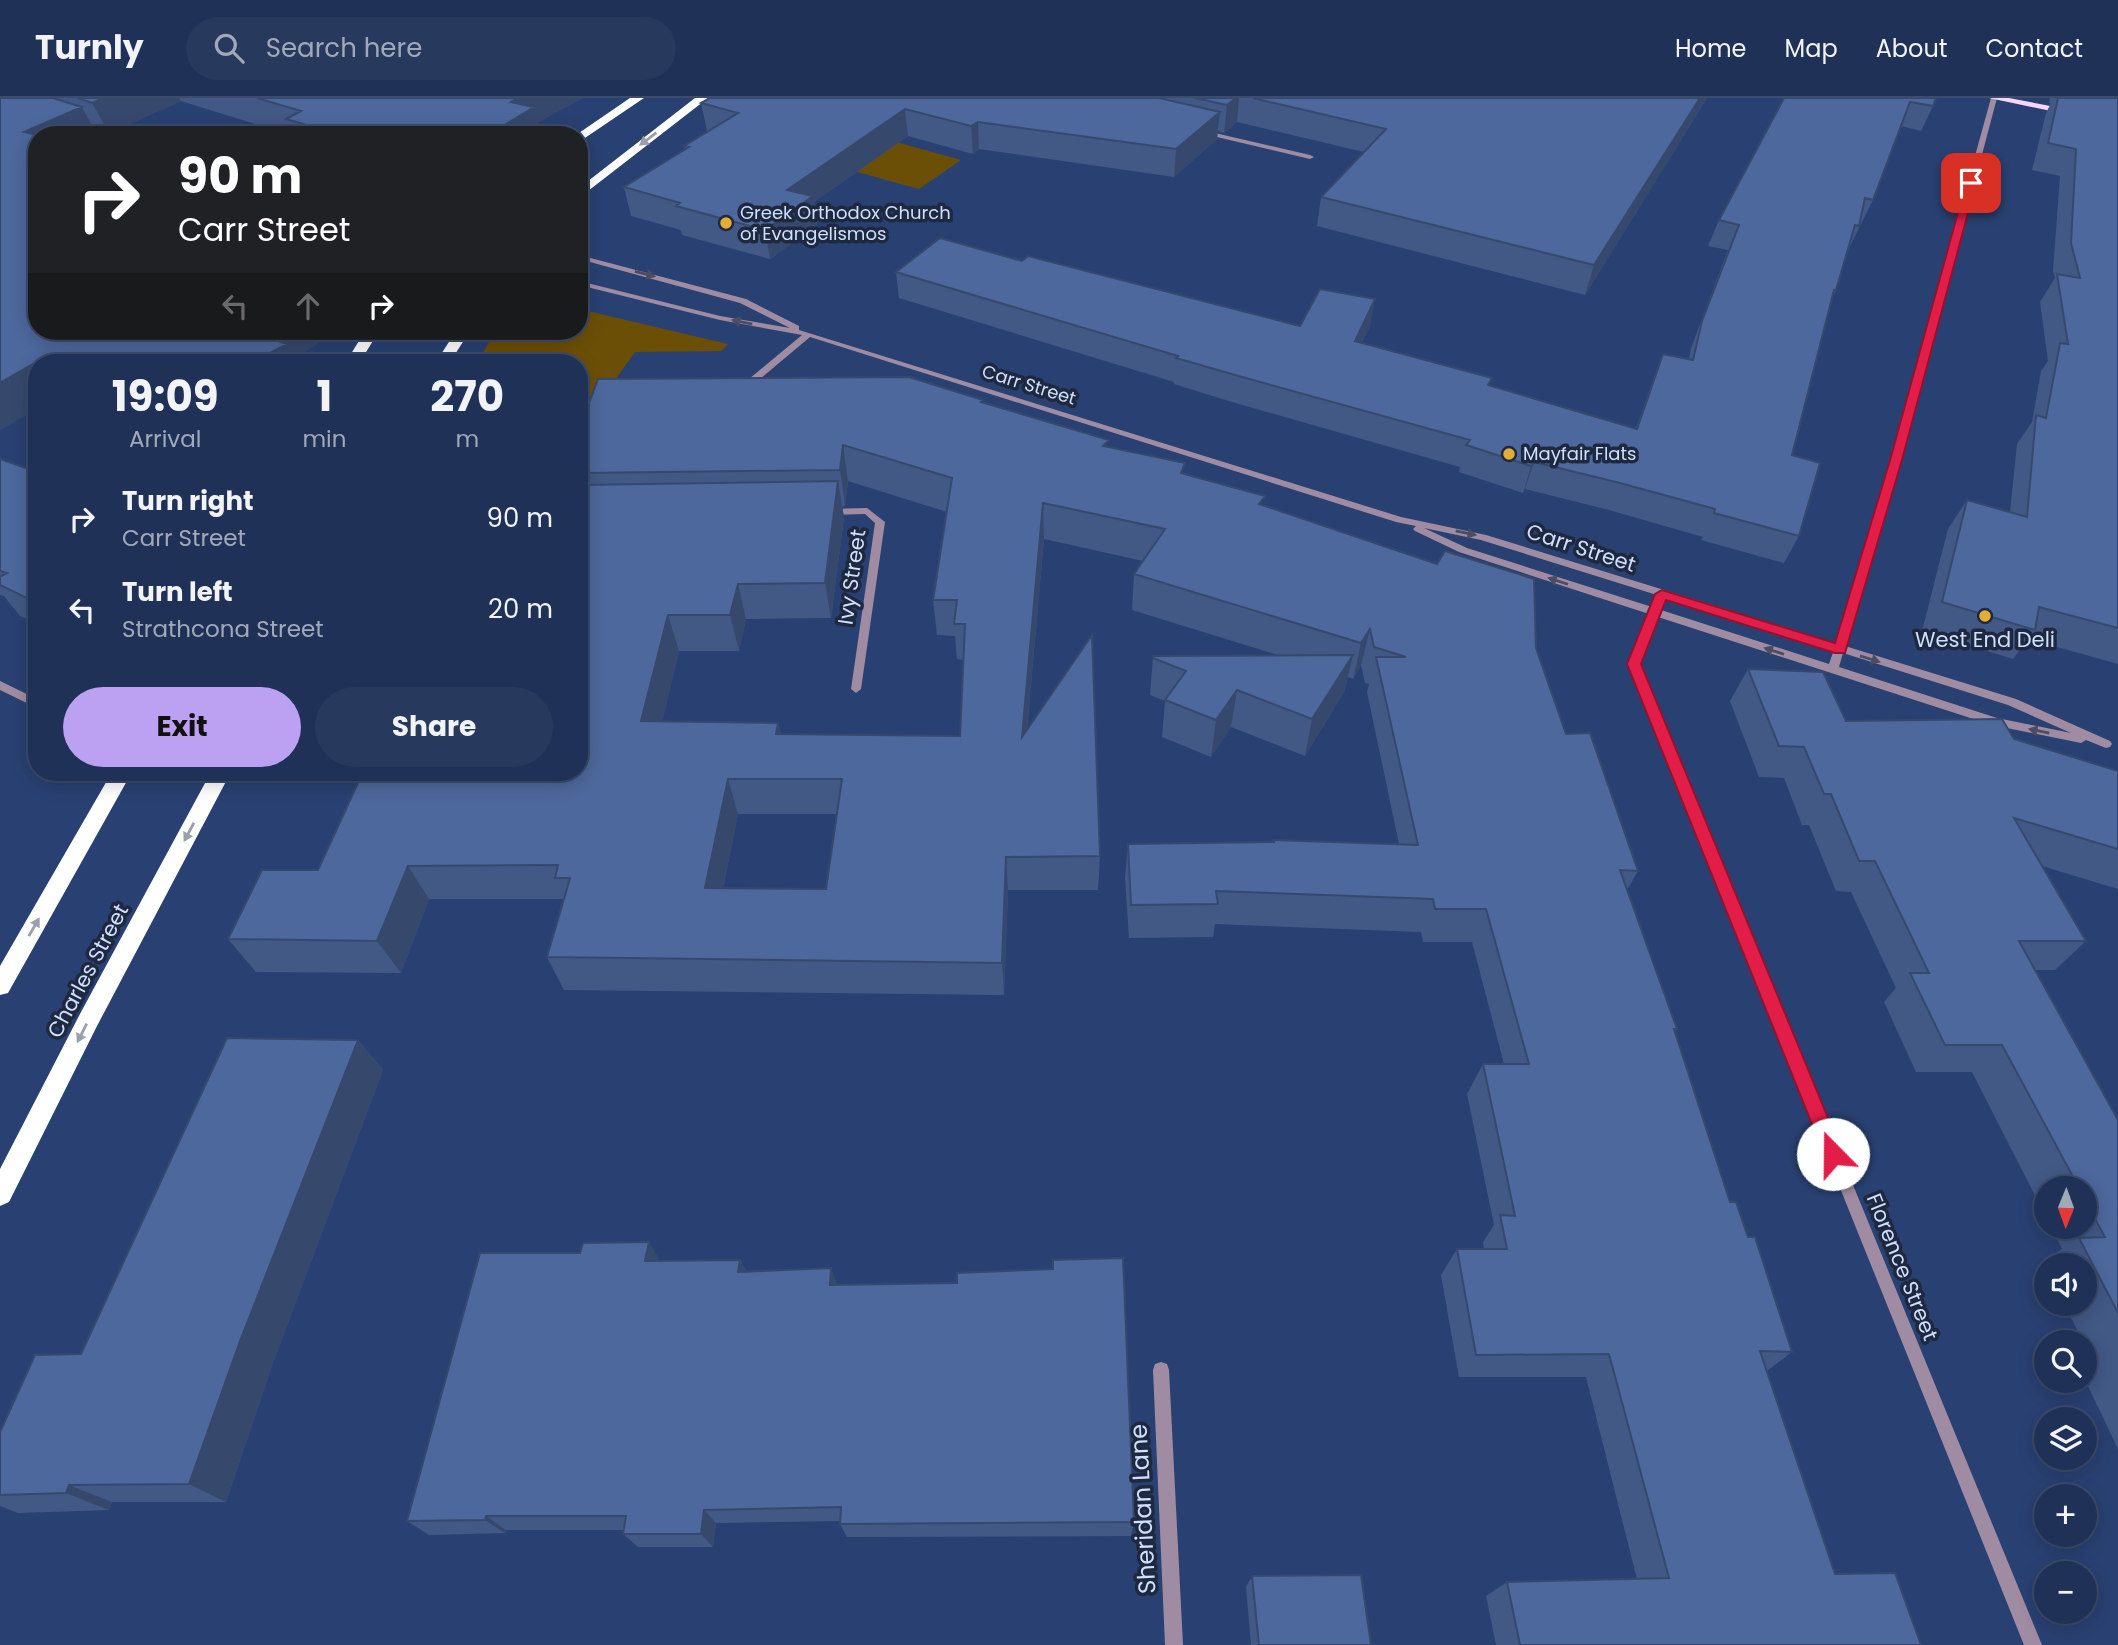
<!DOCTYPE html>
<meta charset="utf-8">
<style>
:root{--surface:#1f3156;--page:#27395c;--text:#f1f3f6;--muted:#a1a9b9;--line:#3c4c6c;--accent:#bca0f2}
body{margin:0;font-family:Poppins,sans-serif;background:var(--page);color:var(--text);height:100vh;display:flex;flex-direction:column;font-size:26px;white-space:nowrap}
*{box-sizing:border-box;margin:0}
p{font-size:23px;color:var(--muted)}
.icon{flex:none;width:38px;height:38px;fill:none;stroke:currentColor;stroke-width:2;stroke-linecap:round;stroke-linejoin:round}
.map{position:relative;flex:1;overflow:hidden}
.drawer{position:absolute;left:28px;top:256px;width:560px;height:427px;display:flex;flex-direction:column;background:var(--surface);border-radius:28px;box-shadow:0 4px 18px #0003,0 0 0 2px var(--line)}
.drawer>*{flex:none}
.hud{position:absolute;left:28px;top:28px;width:560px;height:214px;border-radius:28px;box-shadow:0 4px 18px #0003,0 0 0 2px var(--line);background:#202124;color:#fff;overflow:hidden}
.needle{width:46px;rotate:181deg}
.tools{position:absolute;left:2034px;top:1078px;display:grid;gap:14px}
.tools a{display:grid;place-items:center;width:63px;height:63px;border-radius:50%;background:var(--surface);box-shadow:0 4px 18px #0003,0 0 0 2px var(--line);font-size:35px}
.pin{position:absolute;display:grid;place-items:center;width:60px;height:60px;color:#fff;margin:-30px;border-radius:14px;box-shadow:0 4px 10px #0006}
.me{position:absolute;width:77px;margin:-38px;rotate:338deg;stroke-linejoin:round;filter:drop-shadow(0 0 5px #0008)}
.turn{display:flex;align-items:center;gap:24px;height:147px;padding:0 35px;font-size:32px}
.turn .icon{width:91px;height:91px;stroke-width:2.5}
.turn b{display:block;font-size:49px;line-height:60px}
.lanes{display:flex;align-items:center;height:66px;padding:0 35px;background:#0003;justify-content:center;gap:35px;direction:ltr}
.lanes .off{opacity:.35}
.eta{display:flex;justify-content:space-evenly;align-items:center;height:119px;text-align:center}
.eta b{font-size:42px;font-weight:700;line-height:49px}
.primary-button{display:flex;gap:14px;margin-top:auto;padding:14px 35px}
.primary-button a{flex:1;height:80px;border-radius:42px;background:var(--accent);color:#111;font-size:28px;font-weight:700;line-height:80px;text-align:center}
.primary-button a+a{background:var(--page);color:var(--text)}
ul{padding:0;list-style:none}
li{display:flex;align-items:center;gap:21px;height:91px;padding:0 35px}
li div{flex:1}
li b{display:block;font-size:26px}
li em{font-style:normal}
header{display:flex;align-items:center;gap:42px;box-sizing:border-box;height:98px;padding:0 35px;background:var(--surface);border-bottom:2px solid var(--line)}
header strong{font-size:33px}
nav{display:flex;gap:38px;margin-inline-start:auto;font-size:24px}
.search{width:490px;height:63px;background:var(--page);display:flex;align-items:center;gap:18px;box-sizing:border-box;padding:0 24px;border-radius:38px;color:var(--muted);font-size:26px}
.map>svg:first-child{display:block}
.green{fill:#6c4f07}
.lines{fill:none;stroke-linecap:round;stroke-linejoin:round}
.minor{fill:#a08ca2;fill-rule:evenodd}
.major{fill:#f7d6fb;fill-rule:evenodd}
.highway{fill:#fff;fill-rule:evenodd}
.wall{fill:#425986;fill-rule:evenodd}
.shaded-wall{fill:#36496d}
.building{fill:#4d689c;stroke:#36496d;stroke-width:2;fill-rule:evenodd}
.oneway{fill:#9a9fa9}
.oneway2{fill:#4c4c62}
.route{fill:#e11d48;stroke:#92132f;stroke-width:2}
.poi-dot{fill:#e4ae35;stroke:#1e2940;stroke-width:2.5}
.labels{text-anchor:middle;stroke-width:7;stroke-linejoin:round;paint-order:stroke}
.far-poi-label{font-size:18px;fill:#cfdffd;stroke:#1e2940;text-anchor:start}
.far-street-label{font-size:18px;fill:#cfdffd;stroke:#1e2940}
.street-label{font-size:21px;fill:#cfdffd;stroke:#1e2940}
.poi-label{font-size:21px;fill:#cfdffd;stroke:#1e2940}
.near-street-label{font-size:24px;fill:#cfdffd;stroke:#1e2940}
</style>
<header>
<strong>Turnly</strong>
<div class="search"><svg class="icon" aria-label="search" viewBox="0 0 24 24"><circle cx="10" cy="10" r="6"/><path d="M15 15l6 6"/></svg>Search here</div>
<nav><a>Home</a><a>Map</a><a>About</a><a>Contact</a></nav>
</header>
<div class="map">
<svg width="2118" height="1547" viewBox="0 0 2118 1547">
<rect width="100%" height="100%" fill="#294172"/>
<path class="green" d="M 810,20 L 961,62 L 919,91 L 764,48 Z
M 579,211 L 728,246 L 721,253 L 635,254 L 602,300 L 579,375 L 579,264 L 478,264 L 495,233 L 579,233 Z"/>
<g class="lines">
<path class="minor" d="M 1991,0 L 1997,0 L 1901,362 L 1845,548 L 2016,601 L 2110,643 L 2112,646 L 2110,649 L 2106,650 L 2086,642 L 2081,645 L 1992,627 L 1658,519 L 1639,566 L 2042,1547 L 2024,1547 L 1629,566 L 1649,516 L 1459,454 L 1415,433 L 1413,431 L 1416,428 L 1396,424 L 810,239 L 755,285 L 749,285 L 749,281 L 802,237 L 720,222 L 579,187 L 579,183 L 720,218 L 790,230 L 740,205 L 579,161 L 579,157 L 746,201 L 799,228 L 799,232 L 1401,419 L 1486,437 L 1836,545 L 1891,362 ZM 1424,430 L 1481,442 L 1657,497 L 1652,509 L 1467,450 ZM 1666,500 L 1834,552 L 1829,566 L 1661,512 ZM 1843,555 L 2008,607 L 2071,635 L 1997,620 L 1839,569 Z
M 80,27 L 106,36 L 107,37 L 96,37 L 78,30 L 78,28 Z
M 1202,32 L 1310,57 L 1314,59 L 1310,61 L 1200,35 L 1199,34 Z
M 867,410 L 885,424 L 861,591 L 856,595 L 851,591 L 875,425 L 865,416 L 828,417 L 823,414 L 828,411 Z
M 0,583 L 37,601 L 37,610 L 0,592 Z
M 1161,1264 L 1167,1266 L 1169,1272 L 1183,1547 L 1165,1547 L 1153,1272 L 1155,1266 Z"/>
<path class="major" d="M 1989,0 L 2009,0 L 2118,21 L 2118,27 Z"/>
<path class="highway" d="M 630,0 L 644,0 L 579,44 L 579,37 L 576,37 Z
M 695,0 L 708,0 L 579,100 L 579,90 Z
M 365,233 L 379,233 L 360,264 L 346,264 Z
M 456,233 L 470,233 L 450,264 L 436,264 Z
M 112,674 L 132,674 L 8,895 L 0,897 L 0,868 Z
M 211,674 L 231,674 L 97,928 L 9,1104 L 0,1108 L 0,1071 L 81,914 Z"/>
</g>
<path class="wall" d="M 0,0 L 583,0 L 538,24 L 542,37 L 291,37 L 181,3 L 109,35 L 93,30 L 97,37 L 37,37 L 37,233 L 327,233 L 327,234 L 320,239 L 322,243 L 294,260 L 296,264 L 37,264 L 37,310 L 0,332 Z
M 710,0 L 1707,0 L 1585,197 L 1317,128 L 1321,99 L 1364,54 L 1237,24 L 1224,35 L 1218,33 L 1217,41 L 1174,79 L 979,51 L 973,56 L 908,38 L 814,104 L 817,127 L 770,161 L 682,137 L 681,132 L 631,118 L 624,89 L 685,52 L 684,48 L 708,33 L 707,33 L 701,5 Z
M 1784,0 L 1936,0 L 1933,8 L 1921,33 L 1901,28 L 1873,102 L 1848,152 L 1836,192 L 1831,203 L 1792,357 L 1799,438 L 1784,465 L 1701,442 L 1703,439 L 1609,412 L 1525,391 L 1523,395 L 1459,374 L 1460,369 L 1232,304 L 1174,286 L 1174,284 L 899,200 L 896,174 L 1022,163 L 1300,228 L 1370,228 L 1362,244 L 1490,288 L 1636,330 L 1663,256 L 1689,261 L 1691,250 L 1728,152 L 1708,148 L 1719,122 Z
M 2050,0 L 2118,0 L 2118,566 L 2028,541 L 2013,561 L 1922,533 L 1948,431 L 1967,402 L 2010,414 L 2017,346 L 2032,324 L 2041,273 L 2048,263 L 2040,204 L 2055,180 L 2053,173 L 2060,78 L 2032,72 L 2046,15 L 2051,5 L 2049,5 Z
M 983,304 L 1185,376 L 1263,407 L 1536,550 L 1566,636 L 1638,773 L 1627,792 L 1677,931 L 1675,933 L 1730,1104 L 1748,1139 L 1792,1254 L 1767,1273 L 1835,1476 L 1921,1547 L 1496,1547 L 1486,1498 L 1507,1484 L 1637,1481 L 1586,1279 L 1459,1279 L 1441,1177 L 1457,1151 L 1484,1151 L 1483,1144 L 1494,1127 L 1467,996 L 1483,966 L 1504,966 L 1472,844 L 1423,844 L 1421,834 L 1215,826 L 1213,839 L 1129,840 L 1125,780 L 1128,746 L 1274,745 L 1274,742 L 1399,746 L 1367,594 L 1369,586 L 1365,585 L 1361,567 L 1353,581 L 1348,579 L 1344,594 L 1305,658 L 1231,629 L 1211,659 L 1162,639 L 1165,603 L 1150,597 L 1153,558 L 1278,557 L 1132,512 L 1134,476 L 1143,463 L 1044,441 L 1027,632 L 1100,758 L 1098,792 L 1008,792 L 1004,897 L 564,892 L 547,859 L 564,801 L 429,801 L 401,875 L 256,874 L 228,841 L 318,772 L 579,674 L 579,332 ZM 848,383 L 947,414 L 933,502 L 937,537 L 955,538 L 957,561 L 963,562 L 960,638 L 781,636 L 778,625 L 662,624 L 679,553 L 739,553 L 746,521 L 831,520 L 844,419 L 842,408 L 845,408 ZM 738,716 L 837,716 L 826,791 L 723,790 Z
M 0,361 L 37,374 L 37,526 L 20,518 L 4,498 L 0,497 Z
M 1748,571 L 1846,623 L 2014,641 L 2118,673 L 2118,791 L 2042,768 L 2086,843 L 2055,872 L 2035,872 L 2118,1022 L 2118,1351 L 2084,1280 L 2084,1268 L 2093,1263 L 2064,1206 L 2084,1206 L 2084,1167 L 2046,1167 L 2046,1169 L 2043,1163 L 2062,1151 L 2051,1129 L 2084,1129 L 2084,1090 L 2046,1090 L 2046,1119 L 1972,974 L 1916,974 L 1884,904 L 1896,890 L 1851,794 L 1836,793 L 1809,727 L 1802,727 L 1784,680 L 1759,679 L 1730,603 Z
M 358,942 L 383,972 L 273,1265 L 226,1404 L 112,1404 L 109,1412 L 18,1415 L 0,1408 L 0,1334 L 81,1256 Z
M 740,1162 L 746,1173 L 831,1170 L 837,1187 L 1134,1424 L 1131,1438 L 847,1439 L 840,1426 L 840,1423 L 716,1425 L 713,1449 L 638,1449 L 623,1436 L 624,1432 L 506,1432 L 505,1435 L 429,1437 L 407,1423 L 661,1163 Z
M 1252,1478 L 1371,1547 L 1251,1547 L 1246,1489 Z"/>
<path class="shaded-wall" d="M 103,0 L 179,0 L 181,3 L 109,35 L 92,5 Z
M 518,0 L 583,0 L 538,24 L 542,37 L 488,37 L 511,4 Z
M 1236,0 L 1239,0 L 1237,24 L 1224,35 L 1227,7 Z
M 1700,0 L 1707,0 L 1585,197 L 1594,167 Z
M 82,9 L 97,37 L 37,37 L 24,34 Z
M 905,11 L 908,38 L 814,104 L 817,127 L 770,161 L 765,132 L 787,92 Z
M 1220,14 L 1217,41 L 1174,79 L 1176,51 Z
M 978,24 L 979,51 L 973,56 L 971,28 Z
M 1375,201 L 1370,228 L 1350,269 L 1355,243 Z
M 269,233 L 327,233 L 327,234 L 320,239 L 322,243 L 294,260 L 296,264 L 253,264 L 261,237 Z
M 37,264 L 37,310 L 0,332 L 0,285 Z
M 843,347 L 848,383 L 845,408 L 840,372 Z
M 1534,364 L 1525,391 L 1523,395 L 1531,368 Z
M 838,383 L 844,419 L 831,520 L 825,485 Z
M 1043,405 L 1044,441 L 1023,674 L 1022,639 Z
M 738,486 L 746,521 L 739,553 L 730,517 Z
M 668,517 L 679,553 L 654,659 L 641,623 Z
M 1370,531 L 1361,567 L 1353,581 L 1361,545 Z
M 1353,557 L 1344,594 L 1305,658 L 1312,621 Z
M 1237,592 L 1231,629 L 1211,659 L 1216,622 Z
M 778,625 L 787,660 L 776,636 Z
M 728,681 L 738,716 L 716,823 L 705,790 Z
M 1006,759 L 1008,792 L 1004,897 L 1002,865 Z
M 408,768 L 429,801 L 401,875 L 377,843 Z
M 358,942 L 383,972 L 273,1265 L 226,1404 L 189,1386 L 240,1243 Z
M 649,1144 L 661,1164 L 645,1163 Z
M 740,1162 L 750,1182 L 738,1174 Z
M 831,1170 L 838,1190 L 830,1187 Z
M 69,1387 L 112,1404 L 109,1412 L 66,1395 Z
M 704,1412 L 716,1425 L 713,1449 L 701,1436 Z
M 486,1418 L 506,1432 L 505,1435 L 485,1422 Z"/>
<path class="building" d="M 0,0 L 53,0 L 82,9 L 24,34 L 38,37 L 37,37 L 37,233 L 269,233 L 261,237 L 287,246 L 253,264 L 44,264 L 40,262 L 0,285 Z
M 78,0 L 103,0 L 92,5 Z
M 257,0 L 518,0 L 511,4 L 534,9 L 488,37 L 340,37 L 286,21 L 301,13 Z
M 710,0 L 1159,0 L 1220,14 L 1176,51 L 978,24 L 971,28 L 905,11 L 787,92 L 813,98 L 765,132 L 676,108 L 680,105 L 624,89 L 689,49 L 684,48 L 738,15 L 701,5 Z
M 1195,0 L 1236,0 L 1227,7 Z
M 1253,0 L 1700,0 L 1594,167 L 1321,99 L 1386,31 Z
M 1784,0 L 1936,0 L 1933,8 L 1910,4 L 1873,102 L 1865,100 L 1859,128 L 1855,127 L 1836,192 L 1834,192 L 1792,357 L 1820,365 L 1799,438 L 1714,415 L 1715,411 L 1620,385 L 1534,364 L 1531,368 L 1466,347 L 1470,342 L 1235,277 L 1176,260 L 1178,258 L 896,174 L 940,140 L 1022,163 L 1028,158 L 1300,228 L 1320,191 L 1375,201 L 1355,243 L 1492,280 L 1488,287 L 1637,331 L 1663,256 L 1693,262 L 1702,223 L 1739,127 L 1719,122 Z
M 2058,0 L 2118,0 L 2118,530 L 2039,509 L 2035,532 L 1942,504 L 1967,402 L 2027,419 L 2036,317 L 2046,320 L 2060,245 L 2068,246 L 2057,176 L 2080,180 L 2071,145 L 2076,51 L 2048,45 Z
M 909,279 L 983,302 L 981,304 L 1109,342 L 1103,348 L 1185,365 L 1181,375 L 1265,398 L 1259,406 L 1437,466 L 1445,453 L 1534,481 L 1536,550 L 1566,636 L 1590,635 L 1638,773 L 1620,772 L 1677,931 L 1674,931 L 1730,1104 L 1736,1104 L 1748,1139 L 1755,1139 L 1792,1254 L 1760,1253 L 1835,1476 L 1895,1475 L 1921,1547 L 1520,1547 L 1507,1484 L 1669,1480 L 1609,1256 L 1476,1257 L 1457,1151 L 1507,1151 L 1500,1117 L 1515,1118 L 1483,966 L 1529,966 L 1486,811 L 1435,811 L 1433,801 L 1216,793 L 1218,806 L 1131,807 L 1128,746 L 1274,744 L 1274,742 L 1418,747 L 1376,559 L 1406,559 L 1374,549 L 1370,531 L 1361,545 L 1134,476 L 1165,431 L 1043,405 L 1022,639 L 1092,537 L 1100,758 L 1006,759 L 1002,865 L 547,859 L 570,780 L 555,780 L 558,767 L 408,768 L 377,843 L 228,841 L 262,772 L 318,772 L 363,674 L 579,674 L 579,387 L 838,383 L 825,485 L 738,486 L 730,517 L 668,517 L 641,623 L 778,625 L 776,636 L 960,638 L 965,526 L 954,526 L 957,502 L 933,502 L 952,380 L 843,347 L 840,372 L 579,375 L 579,332 L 598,281 ZM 728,681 L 842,681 L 826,791 L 705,790 Z
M 0,361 L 37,374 L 37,505 L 0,487 L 0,479 L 7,475 L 0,473 Z
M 1353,557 L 1312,621 L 1237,592 L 1216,622 L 1165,602 L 1186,573 L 1153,560 L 1153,558 Z
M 1748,571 L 1823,574 L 1846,623 L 2002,621 L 2014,641 L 2118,673 L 2118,751 L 2014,720 L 2086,843 L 2019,843 L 2118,1022 L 2118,1215 L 2079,1140 L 2105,1139 L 2084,1101 L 2084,1090 L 2079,1090 L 2002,947 L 1945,947 L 1910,875 L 1929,875 L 1875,763 L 1859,763 L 1831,696 L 1824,696 L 1804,649 L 1779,648 Z
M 227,940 L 358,942 L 240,1243 L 189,1386 L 69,1387 L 66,1395 L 0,1397 L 0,1334 L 35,1257 L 81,1256 Z
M 649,1144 L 645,1163 L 740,1162 L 738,1174 L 831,1170 L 830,1187 L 957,1185 L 957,1175 L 1053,1171 L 1053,1162 L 1123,1160 L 1134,1424 L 840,1426 L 841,1409 L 704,1412 L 701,1436 L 623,1436 L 626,1418 L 486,1418 L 485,1422 L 407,1423 L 480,1155 L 580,1155 L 583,1145 Z
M 1361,1477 L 1371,1547 L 1259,1547 L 1252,1478 Z"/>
<defs><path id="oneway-solid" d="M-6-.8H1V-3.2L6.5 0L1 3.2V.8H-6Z" transform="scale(1.75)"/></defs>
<g class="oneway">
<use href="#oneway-solid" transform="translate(648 41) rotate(143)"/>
<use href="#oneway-solid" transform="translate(189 734) rotate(118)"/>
<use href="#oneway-solid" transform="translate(34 829) rotate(-60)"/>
<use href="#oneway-solid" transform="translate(82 935) rotate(117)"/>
</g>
<g class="oneway2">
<use href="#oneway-solid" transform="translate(645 176) rotate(14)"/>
<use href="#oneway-solid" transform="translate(742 224) rotate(-169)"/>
<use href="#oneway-solid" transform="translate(1466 435) rotate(11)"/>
<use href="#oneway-solid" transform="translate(1558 483) rotate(-162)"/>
<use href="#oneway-solid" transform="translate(1774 553) rotate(-162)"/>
<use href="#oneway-solid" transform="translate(1870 561) rotate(17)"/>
<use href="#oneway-solid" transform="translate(2039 633) rotate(-169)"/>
</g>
<path class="route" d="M 1971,82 L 1976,85 L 1902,362 L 1845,555 L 1835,555 L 1666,502 L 1641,566 L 1843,1056 L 1840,1062 L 1833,1065 L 1827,1062 L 1824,1056 L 1627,566 L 1655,496 L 1662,492 L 1835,545 L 1890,362 L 1966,85 Z"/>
<g class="poi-dot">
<circle cx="726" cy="125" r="7"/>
<circle cx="1509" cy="356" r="7"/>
<circle cx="1985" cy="518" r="7"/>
</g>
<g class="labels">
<g class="far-poi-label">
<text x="740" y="121">Greek Orthodox Church<tspan x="740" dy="21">of Evangelismos</tspan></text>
<text x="1523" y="362">Mayfair Flats</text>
</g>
<g class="far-street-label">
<text transform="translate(1029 287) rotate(17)" y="6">Carr Street</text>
</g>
<g class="street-label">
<text transform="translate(1581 450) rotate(18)" y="7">Carr Street</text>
<text transform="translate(852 479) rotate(-82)" y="7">Ivy Street</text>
<text transform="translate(88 873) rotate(-62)" y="7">Charles Street</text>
<text transform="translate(1902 1169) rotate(68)" y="7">Florence Street</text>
</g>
<g class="poi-label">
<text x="1985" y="549">West End Deli</text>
</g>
<g class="near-street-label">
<text transform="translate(1143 1411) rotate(-93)" y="8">Sheridan Lane</text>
</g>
</g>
</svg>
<div class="tools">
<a><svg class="needle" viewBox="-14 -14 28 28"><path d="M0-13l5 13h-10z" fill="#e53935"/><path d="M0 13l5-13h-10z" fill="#a1a9b9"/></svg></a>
<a><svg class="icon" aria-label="sound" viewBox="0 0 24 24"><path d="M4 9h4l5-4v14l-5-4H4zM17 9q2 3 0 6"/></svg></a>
<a><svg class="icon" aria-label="search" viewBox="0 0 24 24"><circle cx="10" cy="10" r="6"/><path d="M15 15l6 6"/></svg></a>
<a><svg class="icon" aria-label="layers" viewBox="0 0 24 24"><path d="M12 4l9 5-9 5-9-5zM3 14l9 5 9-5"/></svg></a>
<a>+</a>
<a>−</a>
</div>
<div class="pin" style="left:1971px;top:85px;background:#d93025"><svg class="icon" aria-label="arrive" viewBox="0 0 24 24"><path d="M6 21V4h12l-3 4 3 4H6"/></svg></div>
<svg class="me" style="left:1833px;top:1056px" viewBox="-20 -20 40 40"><circle r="19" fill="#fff"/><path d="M0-13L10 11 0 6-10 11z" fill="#e11d48"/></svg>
<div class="hud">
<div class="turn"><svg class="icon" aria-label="right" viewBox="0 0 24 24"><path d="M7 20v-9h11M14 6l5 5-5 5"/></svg><div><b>90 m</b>Carr Street</div></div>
<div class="lanes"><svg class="icon off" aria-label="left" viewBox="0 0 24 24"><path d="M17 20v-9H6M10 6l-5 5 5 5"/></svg><svg class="icon off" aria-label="ahead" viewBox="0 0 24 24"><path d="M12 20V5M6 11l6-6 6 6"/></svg><svg class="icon" aria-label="right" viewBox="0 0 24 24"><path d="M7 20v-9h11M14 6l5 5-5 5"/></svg></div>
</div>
<section class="drawer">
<div class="eta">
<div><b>19:09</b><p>Arrival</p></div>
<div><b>1</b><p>min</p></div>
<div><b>270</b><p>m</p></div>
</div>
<ul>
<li><svg class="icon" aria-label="right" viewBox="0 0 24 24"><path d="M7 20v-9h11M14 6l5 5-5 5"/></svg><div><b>Turn right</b><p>Carr Street</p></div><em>90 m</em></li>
<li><svg class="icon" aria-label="left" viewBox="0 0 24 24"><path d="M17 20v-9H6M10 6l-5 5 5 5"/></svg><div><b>Turn left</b><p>Strathcona Street</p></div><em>20 m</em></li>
</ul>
<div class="primary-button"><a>Exit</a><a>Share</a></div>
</section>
</div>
